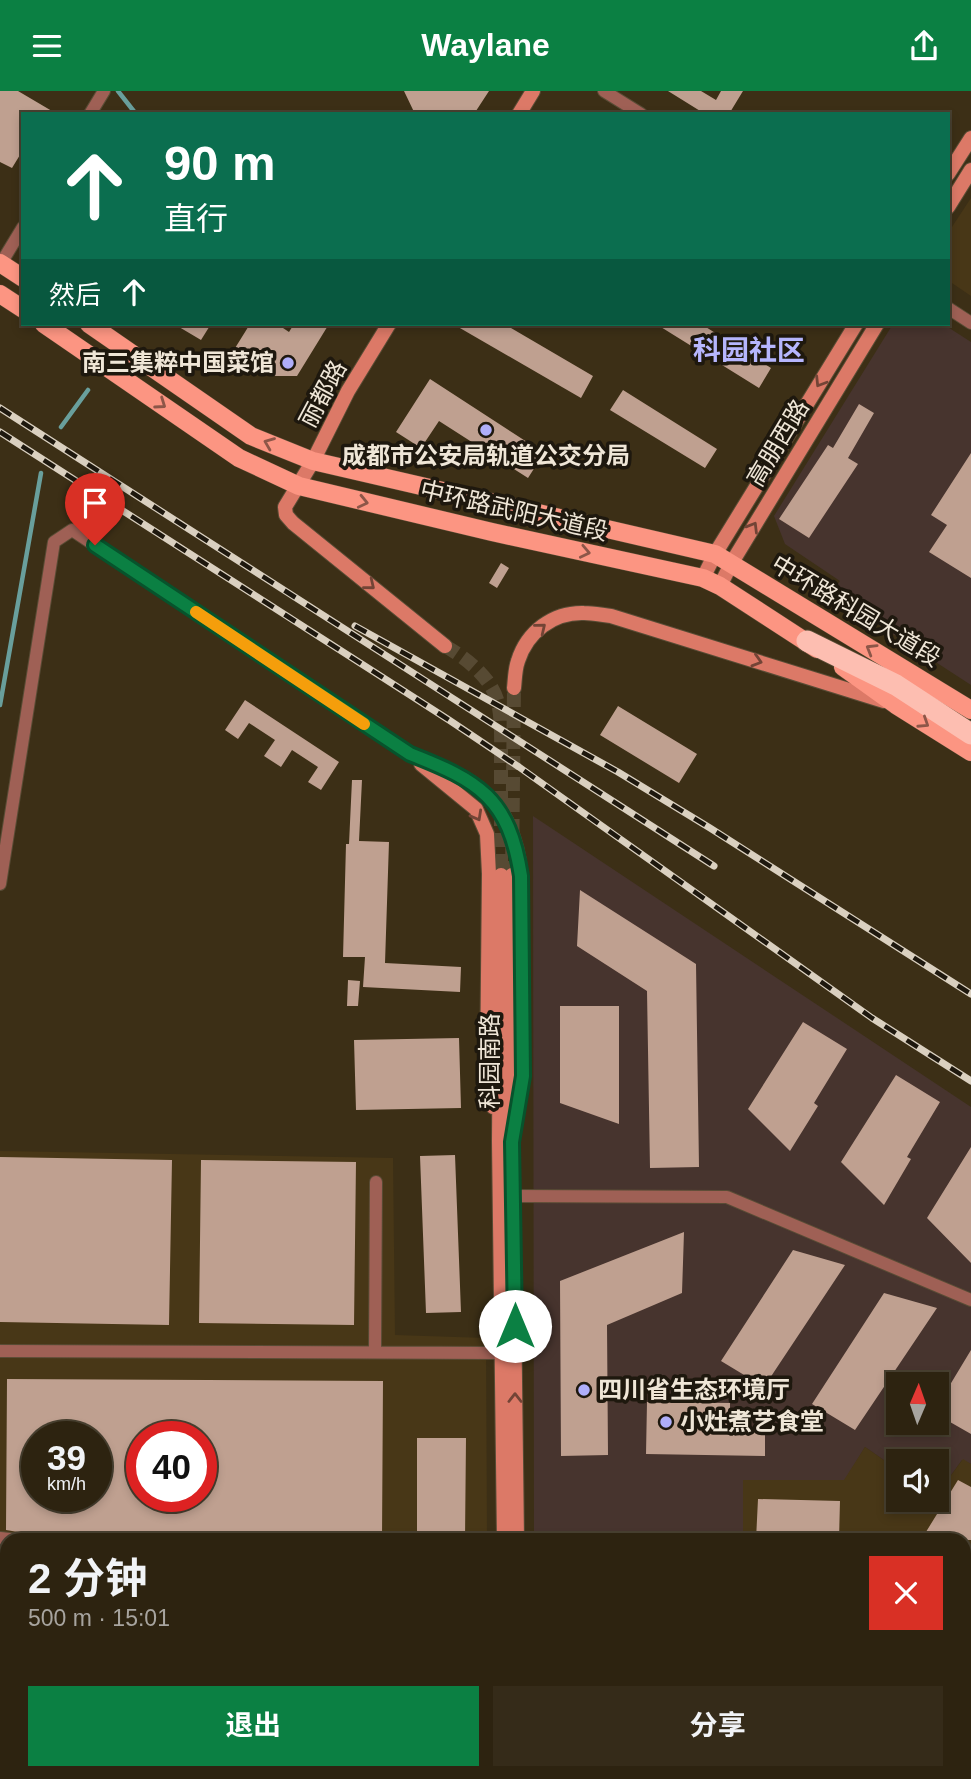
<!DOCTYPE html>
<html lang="zh">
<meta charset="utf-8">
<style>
:root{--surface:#2d2310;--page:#352b19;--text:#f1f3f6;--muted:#a7a49f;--line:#484030;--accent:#0b8043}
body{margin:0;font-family:Helvetica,"Noto Sans SC",sans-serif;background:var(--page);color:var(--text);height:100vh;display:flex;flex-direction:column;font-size:26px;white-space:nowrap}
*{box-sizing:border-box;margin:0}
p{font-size:23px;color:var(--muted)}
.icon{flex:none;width:38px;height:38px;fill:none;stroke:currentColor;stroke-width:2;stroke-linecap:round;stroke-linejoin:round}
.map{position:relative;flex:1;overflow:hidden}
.side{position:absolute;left:0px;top:1442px;width:971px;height:247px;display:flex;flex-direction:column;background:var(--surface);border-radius:21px 21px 0 0;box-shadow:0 4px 10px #0003,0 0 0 2px var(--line)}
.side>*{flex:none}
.top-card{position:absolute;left:21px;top:21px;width:929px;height:214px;border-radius:0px;box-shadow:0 4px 10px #0003,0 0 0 2px var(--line);background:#0b6e4f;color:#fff;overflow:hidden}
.needle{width:46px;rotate:2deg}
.tools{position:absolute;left:886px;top:1281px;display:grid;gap:14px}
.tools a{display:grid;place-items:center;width:63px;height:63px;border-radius:0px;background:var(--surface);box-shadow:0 4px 10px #0003,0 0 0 2px var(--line);font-size:35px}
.speed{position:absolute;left:21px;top:1330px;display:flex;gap:14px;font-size:35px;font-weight:700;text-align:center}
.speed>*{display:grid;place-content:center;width:91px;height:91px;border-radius:50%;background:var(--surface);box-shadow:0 4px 10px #0003,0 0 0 2px var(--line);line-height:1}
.speed small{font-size:18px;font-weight:400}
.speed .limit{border:10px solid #d22;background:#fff;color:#111}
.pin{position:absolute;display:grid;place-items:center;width:60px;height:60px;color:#fff;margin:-72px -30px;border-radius:50% 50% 50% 0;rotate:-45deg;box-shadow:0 0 7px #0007}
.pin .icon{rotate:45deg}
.me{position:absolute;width:77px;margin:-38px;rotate:0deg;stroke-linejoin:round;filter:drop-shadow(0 0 5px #0008)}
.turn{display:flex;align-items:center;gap:24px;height:147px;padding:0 28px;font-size:32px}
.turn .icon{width:91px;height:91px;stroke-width:2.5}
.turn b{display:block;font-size:49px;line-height:60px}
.then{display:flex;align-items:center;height:66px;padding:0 28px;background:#0003;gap:14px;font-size:26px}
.round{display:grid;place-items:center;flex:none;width:74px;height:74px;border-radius:0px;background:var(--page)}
.overview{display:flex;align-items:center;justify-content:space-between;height:119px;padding:0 28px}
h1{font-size:42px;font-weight:700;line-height:52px}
.cta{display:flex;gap:14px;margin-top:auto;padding:14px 28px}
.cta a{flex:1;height:80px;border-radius:0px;background:var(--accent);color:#fff;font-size:28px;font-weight:700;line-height:80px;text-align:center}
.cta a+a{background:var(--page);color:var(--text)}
header{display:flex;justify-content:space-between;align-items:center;height:91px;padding:0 28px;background:var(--accent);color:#fff;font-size:32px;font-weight:700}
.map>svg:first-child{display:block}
.commercial{fill:#47342e;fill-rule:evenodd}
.built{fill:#483717;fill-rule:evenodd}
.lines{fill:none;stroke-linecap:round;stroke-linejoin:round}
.stream{stroke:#699f9c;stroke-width:4.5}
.building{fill:#bfa090;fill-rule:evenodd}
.secondary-tunnel{stroke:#574a33;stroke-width:14;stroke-dasharray:14 7;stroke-linecap:butt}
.street-casing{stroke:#594c35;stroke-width:14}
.secondary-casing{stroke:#594c35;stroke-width:16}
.primary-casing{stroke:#594c35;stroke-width:19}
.highway-casing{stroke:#594c35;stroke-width:23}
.street{stroke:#9f6055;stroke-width:12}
.secondary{stroke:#dc7967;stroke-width:14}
.primary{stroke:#fc9582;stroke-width:18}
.highway{stroke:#fdbeb1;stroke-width:21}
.rail-casing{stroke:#dad0c0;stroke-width:7}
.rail{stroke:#1e180e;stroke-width:4.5;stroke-dasharray:13;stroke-linecap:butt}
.oneway{stroke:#734436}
.oneway2{stroke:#8d5648}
.route-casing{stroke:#07532c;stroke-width:18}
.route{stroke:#0b8043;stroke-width:12}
.slow{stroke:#f59e0b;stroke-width:12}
.poi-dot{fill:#afaefa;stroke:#1e180e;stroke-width:2.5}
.labels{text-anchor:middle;stroke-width:7;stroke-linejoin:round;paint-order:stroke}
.poi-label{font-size:24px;font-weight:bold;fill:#efe6d7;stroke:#1e180e;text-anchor:start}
.street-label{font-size:24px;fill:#efe6d7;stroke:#1e180e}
.quarter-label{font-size:28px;font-weight:bold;fill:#b6b6fd;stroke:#1e180e}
</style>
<header><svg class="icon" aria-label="menu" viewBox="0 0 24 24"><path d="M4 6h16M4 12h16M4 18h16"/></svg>Waylane<svg class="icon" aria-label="share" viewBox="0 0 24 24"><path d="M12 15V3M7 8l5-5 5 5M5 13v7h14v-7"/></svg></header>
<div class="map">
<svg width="971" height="1688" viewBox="0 0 971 1688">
<rect width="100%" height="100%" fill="#3c2f16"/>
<path class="commercial" d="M 893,233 L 943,233 L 971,251 L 971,594 L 831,503 L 840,490 L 785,453 L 774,425 Z
M 533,725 L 971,1016 L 971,1373 L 962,1369 L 936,1405 L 936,1370 L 898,1370 L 898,1379 L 865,1356 L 845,1389 L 744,1389 L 743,1449 L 534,1449 ZM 898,1293 L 936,1293 L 936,1332 L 898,1332 Z
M 539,1682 L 741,1682 L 741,1688 L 539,1688 Z"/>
<path class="built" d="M 971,107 L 971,205 L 949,190 L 948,142 Z
M 0,1060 L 393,1067 L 395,1244 L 486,1247 L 487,1449 L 7,1449 L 7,1502 L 0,1502 ZM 37,1346 L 96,1346 L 96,1405 L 37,1405 ZM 142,1346 L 201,1346 L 201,1405 L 142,1405 Z
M 865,1356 L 898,1379 L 898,1409 L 936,1409 L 936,1405 L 963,1368 L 971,1373 L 971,1688 L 741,1688 L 741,1682 L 964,1682 L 964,1449 L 743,1449 L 743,1389 L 844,1389 Z
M 0,1531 L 7,1531 L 7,1682 L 437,1682 L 437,1688 L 0,1688 Z"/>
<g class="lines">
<path class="stream" d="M 118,0 L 136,23
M 61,336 L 88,299
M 0,614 L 41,382"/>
</g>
<path class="building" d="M 0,0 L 18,0 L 57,23 L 23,23 L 23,59 L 12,77 L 0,71 Z
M 404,0 L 489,0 L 474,23 L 415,23 Z
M 668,0 L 701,0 L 716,9 L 721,0 L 743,0 L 729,23 L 705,23 Z
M 174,233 L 211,233 L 201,249 Z
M 250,233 L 277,233 L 289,241 L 294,233 L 329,233 L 297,285 L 270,285 L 232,262 Z
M 453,233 L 504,233 L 593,285 L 581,307 Z
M 656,233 L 701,233 L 771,277 L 759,297 Z
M 430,288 L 544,362 L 528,387 L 439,330 L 421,357 L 396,341 Z
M 623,299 L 717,358 L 705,377 L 610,319 Z
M 859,313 L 874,322 L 848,367 L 858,373 L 809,447 L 779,428 L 828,354 L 833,357 Z
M 971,362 L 971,487 L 929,461 L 947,434 L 931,424 Z
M 501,472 L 509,477 L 497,497 L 489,492 Z
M 245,609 L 339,671 L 321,699 L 308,691 L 318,676 L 292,659 L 281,676 L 264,665 L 275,649 L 249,632 L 238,648 L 225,639 Z
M 618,615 L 697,663 L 679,692 L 600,644 Z
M 352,689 L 362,689 L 359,750 L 389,751 L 385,872 L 461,876 L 460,901 L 363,896 L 365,866 L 343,866 L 346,753 L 349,753 Z
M 580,799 L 696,873 L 699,1076 L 650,1077 L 647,900 L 577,855 Z
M 348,889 L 360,890 L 358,915 L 347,915 Z
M 560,915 L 619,915 L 619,1033 L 560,1012 Z
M 803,931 L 847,958 L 814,1012 L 818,1015 L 790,1060 L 748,1018 Z
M 459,947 L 461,1017 L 356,1019 L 354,949 Z
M 896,984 L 940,1011 L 907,1066 L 911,1068 L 884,1114 L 841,1071 Z
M 971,1056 L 971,1172 L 927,1127 Z
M 455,1064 L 461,1221 L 426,1222 L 420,1065 Z
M 0,1066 L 172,1069 L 169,1234 L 0,1231 Z
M 201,1069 L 356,1071 L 354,1234 L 199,1232 Z
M 684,1141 L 682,1202 L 607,1234 L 608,1364 L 561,1365 L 560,1190 Z
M 793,1159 L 845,1174 L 764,1296 L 721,1270 Z
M 884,1202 L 937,1217 L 855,1339 L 812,1313 Z
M 971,1259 L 971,1343 L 936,1323 L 936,1317 Z
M 7,1288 L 383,1290 L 382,1449 L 89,1449 L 89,1443 L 24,1442 L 6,1439 ZM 37,1346 L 96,1346 L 96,1405 L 37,1405 ZM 142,1346 L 201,1346 L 201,1405 L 142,1405 Z
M 647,1311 L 730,1312 L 730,1338 L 765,1338 L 765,1365 L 646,1363 Z
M 417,1347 L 466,1347 L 465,1449 L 417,1449 Z
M 958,1389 L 971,1396 L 971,1449 L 921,1449 Z
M 758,1408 L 840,1410 L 839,1449 L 756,1449 Z"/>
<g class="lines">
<path class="secondary-tunnel" d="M 445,555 C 466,567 492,587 498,612 C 502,628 501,655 501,671 C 501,709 501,746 501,784
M 512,784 L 514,597"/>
<g class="street-casing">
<path id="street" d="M 604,0 L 641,23
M 90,23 L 104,0
M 0,174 L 23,136
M 948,217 L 971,232
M 0,793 L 54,451 L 72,439 L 409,663
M 513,1105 L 727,1106 L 971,1209
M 0,1260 L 502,1262
M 375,1261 L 376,1091
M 0,1447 L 19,1449
M 0,1523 L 7,1523"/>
</g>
<g class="secondary-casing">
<path id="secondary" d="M 519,23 L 533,0
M 948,83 L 971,47
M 948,116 L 971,79
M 389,233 L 348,300 L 313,370 L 285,416 L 286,424 L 293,432 L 445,555
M 703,487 L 715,463 L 856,233
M 720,495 L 731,473 L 877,233
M 514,597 C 515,588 515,578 518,570 C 527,541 553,521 584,522 C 593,522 602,524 611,525 L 884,610
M 409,663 C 436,673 466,684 487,704 C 511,726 521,763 521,795
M 421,673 L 476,718 L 487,743 L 489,783 L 487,984 L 493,1016
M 501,784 L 499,1051 L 504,1449
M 512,784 L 512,1051 L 517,1449
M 519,1008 L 523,985 L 522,892
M 502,1688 L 502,1682
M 516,1688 L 516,1682"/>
</g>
<g class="primary-casing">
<path id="primary" d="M 0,172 L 23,187
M 0,203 L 23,218
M 44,233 L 239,367 L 299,395 L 492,441 L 703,487 L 720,495 L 817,558
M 89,233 L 251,345 L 313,370 L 715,463 L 971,619
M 843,576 L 896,614 L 971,661"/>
</g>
<g class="highway-casing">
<path id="highway" d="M 807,550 L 896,594 L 971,643"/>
</g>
<use href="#street" class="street"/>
<use href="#secondary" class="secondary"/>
<use href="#primary" class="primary"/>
<use href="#highway" class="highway"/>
<g class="rail-casing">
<path id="rail" d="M 0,317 L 714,775
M 0,341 L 449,629 L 519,676 L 872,927 L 971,990
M 355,535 L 618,681 L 710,737 L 971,903"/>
</g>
<use href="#rail" class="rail"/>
</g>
<defs><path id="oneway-chevron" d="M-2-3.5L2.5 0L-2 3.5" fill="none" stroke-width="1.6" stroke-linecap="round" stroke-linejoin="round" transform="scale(1.75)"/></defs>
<g class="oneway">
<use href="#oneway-chevron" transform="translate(820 291) rotate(122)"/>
<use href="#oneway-chevron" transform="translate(753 436) rotate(-59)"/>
<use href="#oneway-chevron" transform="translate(370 494) rotate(39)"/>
<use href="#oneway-chevron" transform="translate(541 537) rotate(-39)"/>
<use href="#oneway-chevron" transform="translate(757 570) rotate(17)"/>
<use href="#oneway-chevron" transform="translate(477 725) rotate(61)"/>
<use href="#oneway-chevron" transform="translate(515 1307) rotate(-90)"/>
</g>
<g class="oneway2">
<use href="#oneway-chevron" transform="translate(161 313) rotate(35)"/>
<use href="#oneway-chevron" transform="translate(269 352) rotate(-158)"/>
<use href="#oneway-chevron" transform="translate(363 411) rotate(13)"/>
<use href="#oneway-chevron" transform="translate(585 461) rotate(12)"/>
<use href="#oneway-chevron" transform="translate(871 558) rotate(-149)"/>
<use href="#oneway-chevron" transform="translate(924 632) rotate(33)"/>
</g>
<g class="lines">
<g class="route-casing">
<path id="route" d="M 95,454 L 410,663 C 479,690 509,707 521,785 L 523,985 L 512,1051 L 515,1235"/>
</g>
<use href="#route" class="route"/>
<path class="slow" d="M 196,521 L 364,633"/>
</g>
<g class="poi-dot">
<circle cx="288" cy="272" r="7"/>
<circle cx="486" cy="339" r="7"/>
<circle cx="584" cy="1299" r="7"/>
<circle cx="666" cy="1331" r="7"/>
</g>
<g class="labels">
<g class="poi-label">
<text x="274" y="280" text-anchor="end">南三集粹中国菜馆</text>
<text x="486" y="373" text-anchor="middle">成都市公安局轨道公交分局</text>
<text x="598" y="1307">四川省生态环境厅</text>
<text x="680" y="1339">小灶煮艺食堂</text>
</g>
<g class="street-label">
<text transform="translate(323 303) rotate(-62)" y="8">丽都路</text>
<text transform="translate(778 352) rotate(-59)" y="8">高朋西路</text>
<text transform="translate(514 420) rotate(13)" y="8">中环路武阳大道段</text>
<text transform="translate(856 520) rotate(31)" y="8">中环路科园大道段</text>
<text transform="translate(490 970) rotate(-90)" y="8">科园南路</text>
</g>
<g class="quarter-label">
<text x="749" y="269">科园社区</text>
</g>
</g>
</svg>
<div class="tools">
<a><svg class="needle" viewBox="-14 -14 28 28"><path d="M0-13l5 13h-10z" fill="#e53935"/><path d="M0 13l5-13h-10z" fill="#a7a49f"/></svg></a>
<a><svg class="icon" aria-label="sound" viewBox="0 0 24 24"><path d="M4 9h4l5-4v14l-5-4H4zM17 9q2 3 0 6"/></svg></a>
</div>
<div class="speed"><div>39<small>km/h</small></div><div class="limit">40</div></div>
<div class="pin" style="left:95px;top:454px;background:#d93025"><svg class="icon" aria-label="arrive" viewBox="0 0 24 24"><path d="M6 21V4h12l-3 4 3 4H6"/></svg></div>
<svg class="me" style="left:515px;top:1235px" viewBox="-20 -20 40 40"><circle r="19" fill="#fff"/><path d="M0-13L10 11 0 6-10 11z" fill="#0b8043"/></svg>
<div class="top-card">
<div class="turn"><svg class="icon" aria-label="ahead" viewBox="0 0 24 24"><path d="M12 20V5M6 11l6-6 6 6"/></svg><div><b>90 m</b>直行</div></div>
<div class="then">然后<svg class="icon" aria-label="ahead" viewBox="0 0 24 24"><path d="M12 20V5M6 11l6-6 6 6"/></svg></div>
</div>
<section class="side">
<div class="overview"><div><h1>2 分钟</h1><p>500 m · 15:01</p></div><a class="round" style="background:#d93025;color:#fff"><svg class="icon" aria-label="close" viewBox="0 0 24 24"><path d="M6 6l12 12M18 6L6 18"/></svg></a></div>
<div class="cta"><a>退出</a><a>分享</a></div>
</section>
</div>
